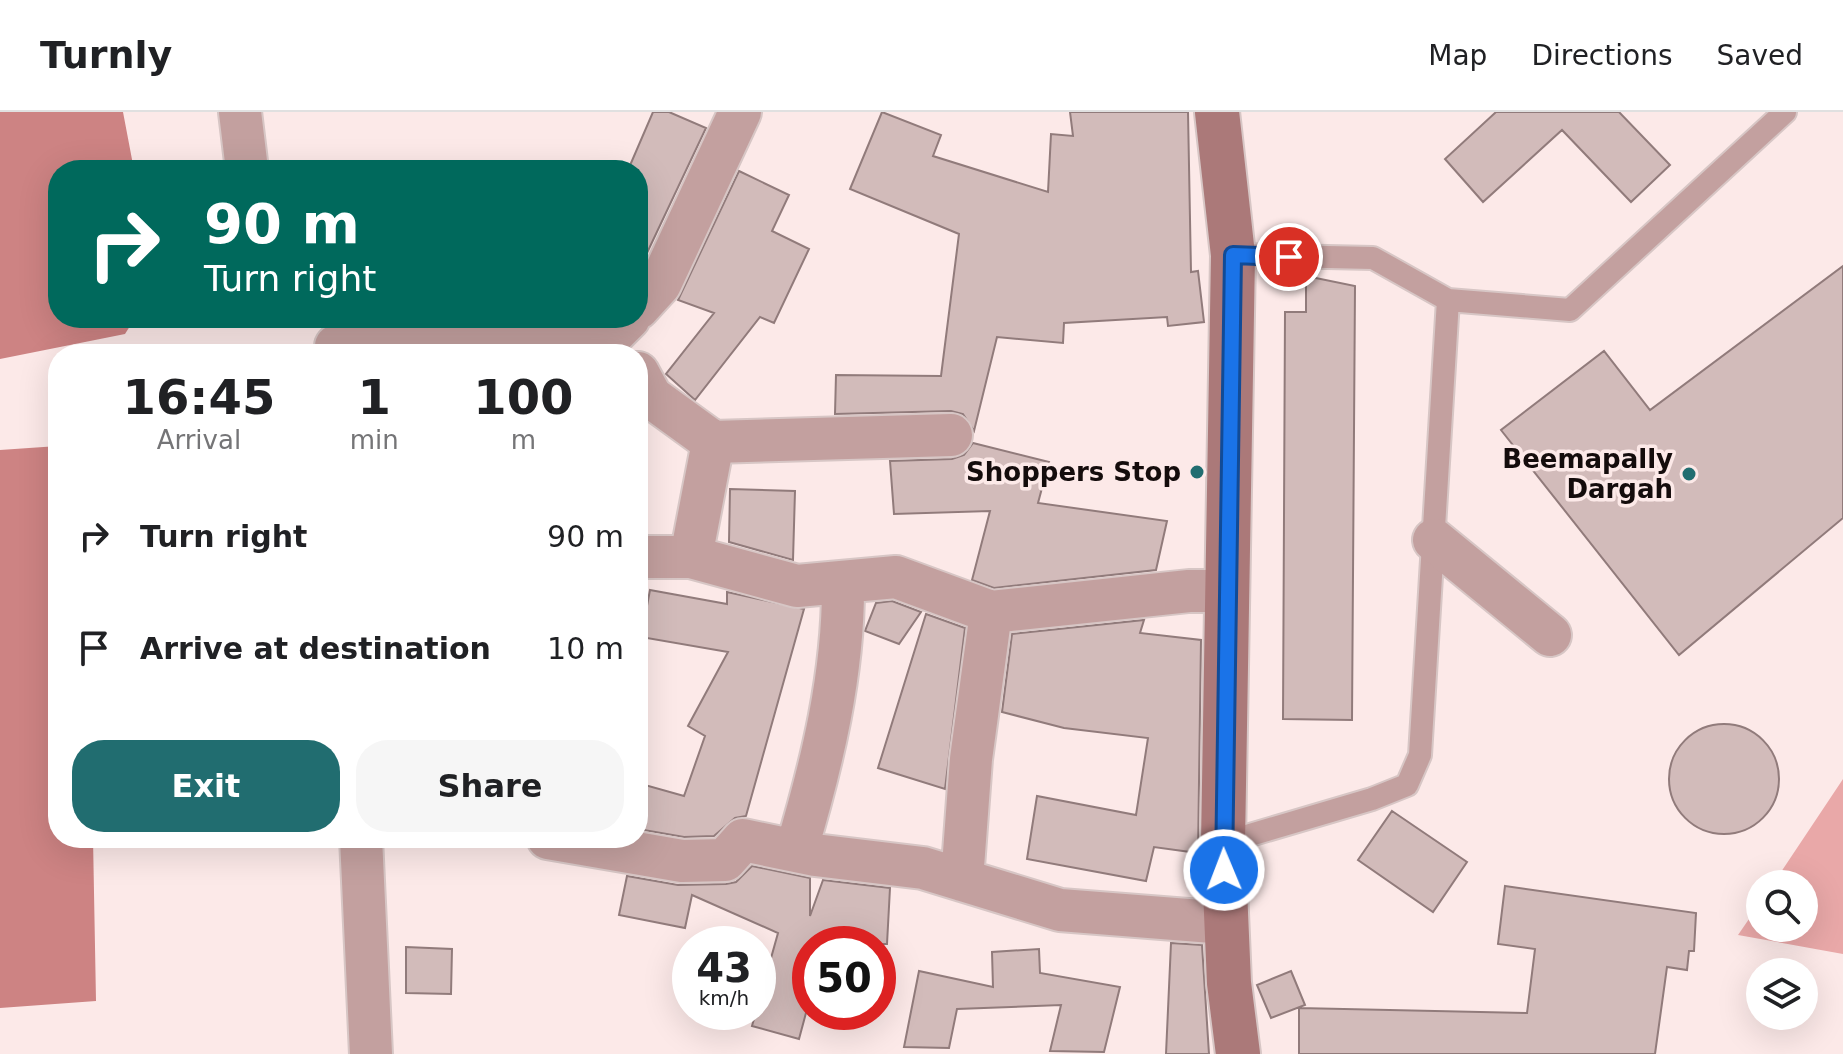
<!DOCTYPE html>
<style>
:root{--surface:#fff;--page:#f6f6f6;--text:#202124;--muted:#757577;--line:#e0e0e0;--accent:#216d70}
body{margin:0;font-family:"DejaVu Sans",sans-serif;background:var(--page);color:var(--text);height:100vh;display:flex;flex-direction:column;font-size:30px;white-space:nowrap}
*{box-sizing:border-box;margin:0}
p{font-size:26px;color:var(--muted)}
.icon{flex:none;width:44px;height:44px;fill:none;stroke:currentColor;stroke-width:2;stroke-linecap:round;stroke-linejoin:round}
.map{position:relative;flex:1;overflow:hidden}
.details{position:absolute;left:48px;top:232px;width:600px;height:504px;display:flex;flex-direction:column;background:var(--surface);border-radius:32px;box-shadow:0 8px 32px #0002}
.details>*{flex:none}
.banner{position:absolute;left:48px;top:48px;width:600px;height:168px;border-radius:32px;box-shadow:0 8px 32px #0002;background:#00695c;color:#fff;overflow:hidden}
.tools{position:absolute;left:1746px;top:758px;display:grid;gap:16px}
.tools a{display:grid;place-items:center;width:72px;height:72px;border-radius:50%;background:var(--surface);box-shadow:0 8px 32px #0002;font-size:40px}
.speed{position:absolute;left:672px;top:814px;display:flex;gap:16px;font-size:40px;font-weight:700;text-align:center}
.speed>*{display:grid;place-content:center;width:104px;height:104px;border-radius:50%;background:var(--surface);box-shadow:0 8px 32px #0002;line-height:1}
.speed small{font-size:20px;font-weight:400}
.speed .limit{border:12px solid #d22;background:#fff;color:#111}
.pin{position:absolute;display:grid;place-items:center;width:68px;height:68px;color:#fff;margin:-34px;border:4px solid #fff;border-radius:50%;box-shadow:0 2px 8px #0007}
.me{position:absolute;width:88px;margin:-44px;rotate:359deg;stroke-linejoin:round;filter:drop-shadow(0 0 6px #0008)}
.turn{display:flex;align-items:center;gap:28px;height:168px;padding:0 24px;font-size:36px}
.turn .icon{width:104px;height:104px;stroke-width:2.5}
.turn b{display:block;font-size:56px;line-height:68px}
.eta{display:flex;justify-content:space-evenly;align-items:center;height:136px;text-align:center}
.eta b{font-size:48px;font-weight:700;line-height:56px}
.cta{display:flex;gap:16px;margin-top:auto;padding:16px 24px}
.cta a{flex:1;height:92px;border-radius:32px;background:var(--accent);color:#fff;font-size:32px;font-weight:700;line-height:92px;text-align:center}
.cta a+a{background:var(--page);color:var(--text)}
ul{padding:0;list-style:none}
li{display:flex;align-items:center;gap:24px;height:112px;padding:0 24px}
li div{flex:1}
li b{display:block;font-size:30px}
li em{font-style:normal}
header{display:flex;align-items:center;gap:48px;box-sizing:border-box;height:112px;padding:0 40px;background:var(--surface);border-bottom:2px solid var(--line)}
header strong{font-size:38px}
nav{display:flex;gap:44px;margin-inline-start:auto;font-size:28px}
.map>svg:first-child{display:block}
.green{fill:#e9a8a8}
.water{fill:#cd8383}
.building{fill:#d2bbba;stroke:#917b7b;stroke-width:2}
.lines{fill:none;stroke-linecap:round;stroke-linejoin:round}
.service-casing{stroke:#d7c6c5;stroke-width:26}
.minor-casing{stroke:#d7c6c5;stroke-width:46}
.secondary-casing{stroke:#d7c6c5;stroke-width:48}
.service{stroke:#c3a09f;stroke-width:22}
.minor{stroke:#c3a09f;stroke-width:42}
.secondary{stroke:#ab7979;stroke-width:44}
.route-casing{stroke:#114b97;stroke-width:20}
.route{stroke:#1a73e8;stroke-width:14}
.poi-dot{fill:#216d70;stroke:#fce9e8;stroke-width:3}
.labels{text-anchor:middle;stroke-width:7;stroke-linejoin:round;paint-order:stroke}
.poi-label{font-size:26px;font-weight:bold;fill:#140c0c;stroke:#fce9e8;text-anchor:end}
</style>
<header>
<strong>Turnly</strong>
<nav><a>Map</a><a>Directions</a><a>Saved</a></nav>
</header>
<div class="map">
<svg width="1843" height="942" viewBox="0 0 1843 942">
<rect width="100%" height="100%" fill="#fce9e8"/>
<path class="green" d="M 1843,667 L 1843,842 L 1738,823 L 1760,791 L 1760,816 L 1804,816 L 1804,772 L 1773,772 Z"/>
<path class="water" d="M 0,0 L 123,0 L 134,58 L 58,58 L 58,206 L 135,206 L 125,222 L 0,247 Z
M 58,334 L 58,726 L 93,726 L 96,889 L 0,896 L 0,338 Z"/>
<path class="building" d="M 653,0 L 669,0 L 706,16 L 638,160 L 638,58 L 628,58 Z
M 882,0 L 941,23 L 933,44 L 1048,80 L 1051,22 L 1073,24 L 1070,0 L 1188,0 L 1191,160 L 1198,159 L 1204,210 L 1168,214 L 1167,205 L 1064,211 L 1063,231 L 997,225 L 974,319 L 963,302 L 951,299 L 835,302 L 836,263 L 941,264 L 959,122 L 850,77 Z
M 1496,0 L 1619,0 L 1670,53 L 1631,90 L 1562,18 L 1483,90 L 1445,47 Z
M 739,59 L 789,83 L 772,119 L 809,137 L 774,211 L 760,205 L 695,288 L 666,262 L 714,201 L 678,188 Z
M 1843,154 L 1843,406 L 1679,543 L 1501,318 L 1604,239 L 1650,298 Z
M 1306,164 L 1355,174 L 1352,608 L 1283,607 L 1285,200 L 1306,200 Z
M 973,331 L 1049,350 L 1038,391 L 1167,409 L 1156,458 L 994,476 L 972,468 L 990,399 L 894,402 L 890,349 L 952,347 L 964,343 Z
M 730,377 L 795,379 L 793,448 L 729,430 Z
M 650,478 L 727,492 L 727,480 L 804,497 L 746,704 L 735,706 L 714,724 L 684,725 L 638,717 L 638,671 L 684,684 L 705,624 L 688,614 L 728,540 L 641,525 Z
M 892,489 L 921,500 L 899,532 L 865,519 L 876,491 Z
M 926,502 L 965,516 L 945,677 L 878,656 Z
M 1144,508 L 1140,521 L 1201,528 L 1198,741 L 1154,735 L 1146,769 L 1027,747 L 1037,684 L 1136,703 L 1148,626 L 1064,616 L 1002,600 L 1012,522 Z
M1669 667a55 55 0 1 1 110 0a55 55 0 1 1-110 0Z
M 1392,699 L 1467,750 L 1433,800 L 1358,748 Z
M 752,754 L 810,766 L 810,804 L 823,768 L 890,776 L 887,832 L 810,832 L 810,886 L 799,927 L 752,914 L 778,821 L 692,783 L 685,816 L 619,803 L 627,764 L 678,773 L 726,772 L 736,770 Z
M 1505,774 L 1696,801 L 1694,839 L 1689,839 L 1687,858 L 1667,855 L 1655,942 L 1299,942 L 1299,896 L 1527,901 L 1535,837 L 1498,832 Z
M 1171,831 L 1202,833 L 1209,942 L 1166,942 Z
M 406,835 L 452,837 L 451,882 L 406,881 Z
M 1039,837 L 1040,861 L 1120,875 L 1104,940 L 1050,939 L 1061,893 L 957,897 L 949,936 L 904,935 L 919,859 L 993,875 L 992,840 Z
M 1291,859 L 1305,893 L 1271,906 L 1257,873 Z"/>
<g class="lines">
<g class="service-casing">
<path id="service" d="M 1233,143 L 1373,146 L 1448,188
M 1223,731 L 1372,687 L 1407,673 L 1420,643 L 1448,188 L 1570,198 L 1785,0"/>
</g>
<g class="minor-casing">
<path id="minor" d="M 240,0 L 247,58
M 638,196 L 660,172 L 740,0
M 336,234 L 616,219 L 629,206
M 638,261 L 651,285 L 713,330 L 691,445
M 713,330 L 951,323
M 1434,428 L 1550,523
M 638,445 L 691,445 L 797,474 L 896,465 L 991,500 L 1189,479 L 1227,479
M 361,726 L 371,942
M 548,726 L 682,749 L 725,748 L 743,728 L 815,743 L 923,756 L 1060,798 L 1226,811
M 796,739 C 822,652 844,561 843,470
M 962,768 L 971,647 L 991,500"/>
</g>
<g class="secondary-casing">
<path id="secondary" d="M 1217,0 L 1233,143 L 1223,731 L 1229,871 L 1238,942"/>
</g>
<use href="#service" class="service"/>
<use href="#minor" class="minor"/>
<use href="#secondary" class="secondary"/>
</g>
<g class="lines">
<g class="route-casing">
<path id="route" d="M 1224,758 L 1233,143 L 1289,145"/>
</g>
<use href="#route" class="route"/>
</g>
<g class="poi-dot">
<circle cx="1197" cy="360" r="8"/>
<circle cx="1689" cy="362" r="8"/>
</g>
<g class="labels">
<g class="poi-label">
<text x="1673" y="356">Beemapally<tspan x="1673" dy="30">Dargah</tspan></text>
<text x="1181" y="369">Shoppers Stop</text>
</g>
</g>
</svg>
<div class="tools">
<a><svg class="icon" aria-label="search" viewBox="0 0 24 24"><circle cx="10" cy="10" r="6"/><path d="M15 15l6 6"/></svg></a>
<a><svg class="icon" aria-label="layers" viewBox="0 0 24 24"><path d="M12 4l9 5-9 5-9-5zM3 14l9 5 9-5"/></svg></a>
</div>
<div class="speed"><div>43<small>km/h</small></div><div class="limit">50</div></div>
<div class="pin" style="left:1289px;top:145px;background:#d93025"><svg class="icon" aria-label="arrive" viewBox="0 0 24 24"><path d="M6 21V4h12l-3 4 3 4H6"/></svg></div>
<svg class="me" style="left:1224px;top:758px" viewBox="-20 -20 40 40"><circle r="17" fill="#1a73e8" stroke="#fff" stroke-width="3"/><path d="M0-11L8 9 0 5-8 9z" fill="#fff"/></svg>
<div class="banner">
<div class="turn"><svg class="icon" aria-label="right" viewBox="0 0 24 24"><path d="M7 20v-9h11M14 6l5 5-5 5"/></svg><div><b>90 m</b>Turn right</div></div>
</div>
<section class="details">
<div class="eta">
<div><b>16:45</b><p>Arrival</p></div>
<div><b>1</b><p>min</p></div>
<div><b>100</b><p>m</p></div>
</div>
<ul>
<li><svg class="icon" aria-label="right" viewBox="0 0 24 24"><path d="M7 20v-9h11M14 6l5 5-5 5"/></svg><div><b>Turn right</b></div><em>90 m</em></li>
<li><svg class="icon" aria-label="arrive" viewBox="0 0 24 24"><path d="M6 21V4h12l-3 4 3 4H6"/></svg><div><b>Arrive at destination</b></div><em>10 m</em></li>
</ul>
<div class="cta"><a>Exit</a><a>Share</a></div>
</section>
</div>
